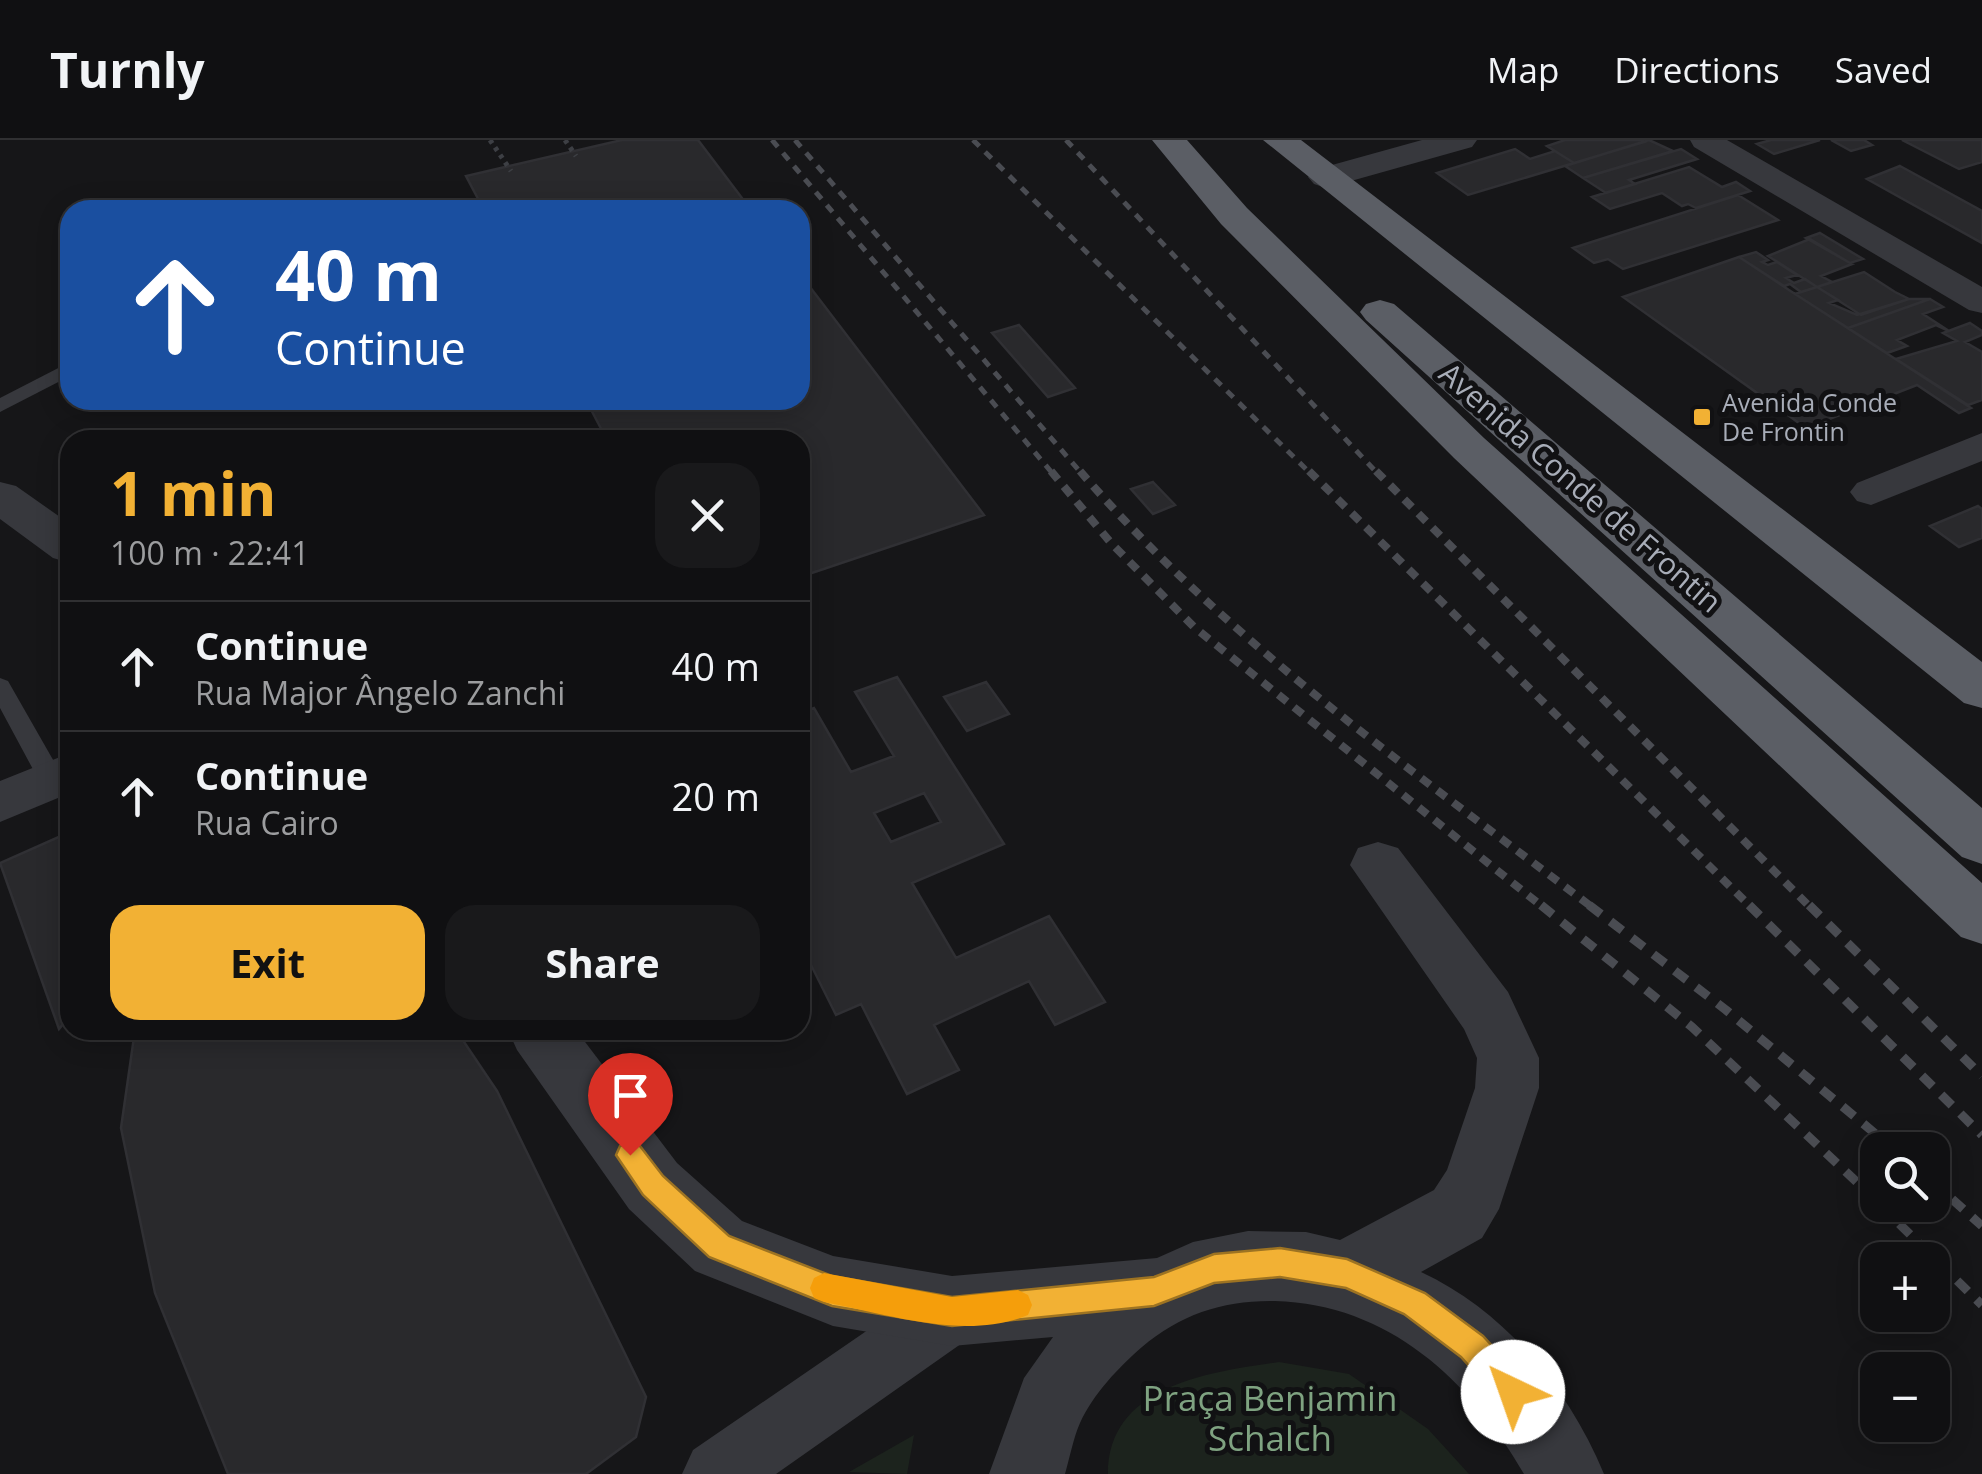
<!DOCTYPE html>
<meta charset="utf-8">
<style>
:root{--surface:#101012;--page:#19191b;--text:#f1f3f6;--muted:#9c9d9f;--line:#303032;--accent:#f2b134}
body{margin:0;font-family:"Open Sans",sans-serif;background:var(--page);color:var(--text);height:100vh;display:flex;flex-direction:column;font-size:38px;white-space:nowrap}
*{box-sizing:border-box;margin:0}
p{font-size:32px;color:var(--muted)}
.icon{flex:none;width:55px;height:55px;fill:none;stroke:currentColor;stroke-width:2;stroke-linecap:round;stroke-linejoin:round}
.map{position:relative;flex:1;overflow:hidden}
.drawer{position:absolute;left:60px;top:290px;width:750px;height:610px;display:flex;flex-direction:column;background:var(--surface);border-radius:30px;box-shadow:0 5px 25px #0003,0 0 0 2px var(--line)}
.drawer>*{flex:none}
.top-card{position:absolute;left:60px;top:60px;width:750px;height:210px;border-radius:30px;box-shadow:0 5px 25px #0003,0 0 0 2px var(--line);background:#1a4fa0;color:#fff;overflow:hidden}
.tools{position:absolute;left:1860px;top:992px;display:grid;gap:20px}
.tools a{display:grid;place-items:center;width:90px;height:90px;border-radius:20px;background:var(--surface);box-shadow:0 5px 25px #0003,0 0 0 2px var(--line);font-size:50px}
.pin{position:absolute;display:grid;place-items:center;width:85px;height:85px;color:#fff;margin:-102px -42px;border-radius:50% 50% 50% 0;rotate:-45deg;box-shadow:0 0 10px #0007}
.pin .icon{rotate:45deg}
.me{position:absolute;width:110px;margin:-55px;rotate:318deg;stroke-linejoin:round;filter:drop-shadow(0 0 8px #0008)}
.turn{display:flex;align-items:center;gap:35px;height:210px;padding:0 50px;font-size:45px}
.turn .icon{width:130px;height:130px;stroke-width:2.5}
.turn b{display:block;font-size:70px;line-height:85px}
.round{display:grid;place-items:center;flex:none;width:105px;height:105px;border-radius:30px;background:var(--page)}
.summary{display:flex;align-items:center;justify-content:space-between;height:170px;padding:0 50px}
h1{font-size:60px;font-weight:700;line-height:75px;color:var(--accent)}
.action{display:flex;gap:20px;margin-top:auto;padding:20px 50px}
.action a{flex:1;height:115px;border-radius:30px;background:var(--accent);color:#111;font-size:40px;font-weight:700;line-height:115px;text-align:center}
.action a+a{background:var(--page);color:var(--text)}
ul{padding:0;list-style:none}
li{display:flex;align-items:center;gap:30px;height:130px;padding:0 50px;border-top:2px solid var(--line)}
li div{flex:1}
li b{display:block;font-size:38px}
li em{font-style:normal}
header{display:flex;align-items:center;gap:60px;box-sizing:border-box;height:140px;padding:0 50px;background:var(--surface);border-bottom:2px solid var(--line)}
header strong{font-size:48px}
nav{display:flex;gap:55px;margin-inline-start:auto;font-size:35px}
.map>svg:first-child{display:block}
.green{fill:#1c231d}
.building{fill:#29292c;stroke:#303034;stroke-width:2.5;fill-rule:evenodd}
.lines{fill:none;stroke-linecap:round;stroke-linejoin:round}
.path{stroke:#3d3f44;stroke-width:5;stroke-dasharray:4 5;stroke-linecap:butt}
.service{fill:#37383d;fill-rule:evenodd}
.minor{fill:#37383d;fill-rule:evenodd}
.tertiary{fill:#37383d;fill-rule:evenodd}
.trunk{fill:#5b5e65;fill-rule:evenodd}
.rail-far2{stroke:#4a4c52;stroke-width:5;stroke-dasharray:9 8;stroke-linecap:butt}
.rail-far1{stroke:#4a4c52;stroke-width:8;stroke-dasharray:11 9;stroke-linecap:butt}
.rail{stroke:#4a4c52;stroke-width:9;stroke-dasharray:15 12;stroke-linecap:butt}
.route{fill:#f2b134;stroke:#9d7322;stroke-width:2.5}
.slow{fill:#f59e0b}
.poi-dot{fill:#f2b134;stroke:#111113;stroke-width:4}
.labels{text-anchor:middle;stroke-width:10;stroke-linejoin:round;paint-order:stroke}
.far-poi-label{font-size:25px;fill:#a8adb8;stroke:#111113;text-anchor:start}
.street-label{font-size:30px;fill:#a8adb8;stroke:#111113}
.near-park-label{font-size:35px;fill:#7fa381;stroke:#111113}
</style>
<header>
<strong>Turnly</strong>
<nav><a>Map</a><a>Directions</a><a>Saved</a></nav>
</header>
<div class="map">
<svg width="1982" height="1334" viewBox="0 0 1982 1334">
<rect width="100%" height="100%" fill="#161618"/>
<path class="green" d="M 1279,1222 L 1349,1234 L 1428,1289 L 1469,1334 L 1108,1334 C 1108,1245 1210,1232 1279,1222 Z
M 914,1295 L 907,1334 L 849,1332 Z"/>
<path class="building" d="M 622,0 L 698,0 L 751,70 L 484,70 L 466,36 Z
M 1565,0 L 1641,0 L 1644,2 L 1574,23 L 1547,6 Z
M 1649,0 L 1673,11 L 1583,38 L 1565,26 Z
M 1771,0 L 1820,0 L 1774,14 L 1757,4 Z
M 1831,0 L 1864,0 L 1872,5 L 1851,11 Z
M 1902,0 L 1982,0 L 1982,22 L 1959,29 Z
M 1515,9 L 1530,19 L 1555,11 L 1574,23 L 1468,55 L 1437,33 Z
M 1681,9 L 1697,19 L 1629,40 L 1635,44 L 1606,53 L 1583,38 Z
M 1900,26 L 1982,71 L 1982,103 L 1867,39 Z
M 1689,27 L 1722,47 L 1736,42 L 1750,51 L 1696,68 L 1688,64 L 1682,66 L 1662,53 L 1610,69 L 1592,57 Z
M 1738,55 L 1778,80 L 1623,129 L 1608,119 L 1594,123 L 1573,108 Z
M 1820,93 L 1863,119 L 1850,123 L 1806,98 Z
M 1810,99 L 1850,123 L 1852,124 L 1821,136 L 1832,142 L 1817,147 L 1768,116 Z
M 1756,112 L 1768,120 L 1762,122 L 1768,125 L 1777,122 L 1797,135 L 1786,138 L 1794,143 L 1805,139 L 1817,147 L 1801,152 L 1790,144 L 1784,146 L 1739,117 Z
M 1739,117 L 1795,154 L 1971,268 L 1959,273 L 1917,245 L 1806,288 L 1623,157 Z
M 1864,132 L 1895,152 L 1909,159 L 1861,175 L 1817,147 Z
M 800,134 L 984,375 L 800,437 L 800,300 L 607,300 L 586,260 L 800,260 Z
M 1817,147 L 1838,160 L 1829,163 L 1857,175 L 1909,159 L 1930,159 L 1848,188 L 1795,154 Z
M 1930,159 L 1943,167 L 1923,174 L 1949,191 L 1936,185 L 1897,200 L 1907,206 L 1887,213 L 1848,188 Z
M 1970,183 L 1982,191 L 1982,195 L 1965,202 L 1982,212 L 1982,260 L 1968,265 L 1896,219 L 1957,201 L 1943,193 Z
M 1019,185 L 1075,248 L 1048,257 L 992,193 Z
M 1153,342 L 1175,365 L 1153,374 L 1131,349 Z
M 1978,366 L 1982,369 L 1982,398 L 1959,407 L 1930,386 Z
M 897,537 L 1004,704 L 912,743 L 956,818 L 1049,776 L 1105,862 L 1055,885 L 1029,841 L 934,885 L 959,930 L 907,954 L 861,864 L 836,875 L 800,803 L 800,573 L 814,568 L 851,632 L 894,616 L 855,552 ZM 924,653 L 941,682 L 891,702 L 874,673 Z
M 986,542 L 1009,574 L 967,591 L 944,557 Z
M 70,692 L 70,876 L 59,889 L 0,723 Z
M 135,890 L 456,890 L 497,951 L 646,1257 L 636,1297 L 586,1334 L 228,1334 L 155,1153 L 121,988 Z"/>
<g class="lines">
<path class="path" d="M 490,0 L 511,31
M 565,0 L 576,16"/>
<path class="service" d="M 70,222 L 70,236 L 0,272 L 0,258 Z
M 0,538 L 8,541 L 60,632 L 63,639 L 60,646 L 42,646 L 0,568 Z"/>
<path class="minor" d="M 1690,0 L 1727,0 L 1982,147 L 1982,173 L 1969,170 L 1694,7 Z
M 1982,293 L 1982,321 L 1871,365 L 1857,361 L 1850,352 L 1857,343 Z
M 70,613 L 70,653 L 0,682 L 0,641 Z
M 952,1139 L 975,1148 L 984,1171 L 975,1194 L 776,1334 L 682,1334 L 693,1310 L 929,1148 Z"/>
<path class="tertiary" d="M 1422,0 L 1477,0 L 1472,7 L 1326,48 L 1314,44 L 1308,37 L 1314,30 Z
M 0,342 L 16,346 L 70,384 L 70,423 L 53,418 L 0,379 Z
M 1378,702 L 1398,708 L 1508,852 L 1539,918 L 1539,948 L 1499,1069 L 1482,1098 L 1421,1132 C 1505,1171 1569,1249 1604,1334 L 1524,1334 C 1470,1240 1388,1164 1275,1161 C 1224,1160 1181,1174 1142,1207 C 1119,1227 1093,1254 1080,1283 C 1073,1299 1070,1317 1065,1334 L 989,1334 L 1024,1238 L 1053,1197 L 952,1206 L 833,1186 L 695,1131 L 629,1069 L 517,910 L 508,890 L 576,890 L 677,1023 L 742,1081 L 833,1116 L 952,1136 L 1157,1118 L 1193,1102 L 1248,1091 L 1306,1092 L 1340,1100 L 1434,1050 L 1447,1030 L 1475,948 L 1477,918 L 1464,889 L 1350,725 L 1358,708 Z"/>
<path class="trunk" d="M 1152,0 L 1187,0 L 1247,68 L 1484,298 L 1982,743 L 1982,804 L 1961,797 L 1454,318 L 1221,84 Z
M 1263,0 L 1301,0 L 1982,522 L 1982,568 L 1964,563 Z
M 1380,160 L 1394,164 L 1982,668 L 1982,724 L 1962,717 L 1366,180 L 1360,172 L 1366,164 Z"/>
<path class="rail-far2" d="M 772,0 L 1053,334
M 795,0 L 1082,334
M 973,0 L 1311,334
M 1066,0 L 1378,334"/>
<path class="rail-far1" d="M 1051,331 L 1111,403 L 1194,487 L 1544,768
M 1080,331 C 1227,502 1415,632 1593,768
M 1309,331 L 1752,768
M 1376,331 L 1811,768"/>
<path class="rail" d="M 1541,765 L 1692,887 L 1878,1062
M 1589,765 L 1726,870 L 1895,1010
M 1749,765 L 1982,995
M 1809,765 L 1982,936
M 1932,1041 L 1982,1086
M 1880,1065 L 1982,1165"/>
</g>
<path class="route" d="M 630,1002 L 640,1006 L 663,1036 L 729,1096 L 832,1136 L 952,1157 L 1154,1137 L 1214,1114 L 1280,1108 L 1347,1119 L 1425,1153 L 1483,1196 L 1524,1241 L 1528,1252 L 1524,1263 L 1513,1267 L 1502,1263 L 1461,1217 L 1404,1174 L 1346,1148 L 1280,1137 L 1214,1143 L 1154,1166 L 952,1186 L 832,1166 L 709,1117 L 643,1055 L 616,1015 L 620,1006 Z"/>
<path class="slow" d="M 824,1133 L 952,1157 L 1018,1150 L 1028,1155 L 1032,1165 L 1028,1175 C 966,1201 887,1174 824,1162 L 814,1158 L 810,1148 L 814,1138 Z"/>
<rect class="poi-dot" x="1692" y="267" width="20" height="20" rx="5"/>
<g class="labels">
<g class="far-poi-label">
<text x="1722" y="272">Avenida Conde<tspan x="1722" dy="29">De Frontin</tspan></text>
</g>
<g class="street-label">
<text transform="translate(1580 348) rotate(41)" y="10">Avenida Conde de Frontin</text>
</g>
<g class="near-park-label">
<text x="1270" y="1271">Praça Benjamin<tspan x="1270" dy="40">Schalch</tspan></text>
</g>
</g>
</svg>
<div class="tools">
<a><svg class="icon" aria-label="search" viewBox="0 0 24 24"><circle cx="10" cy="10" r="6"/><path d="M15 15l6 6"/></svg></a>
<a>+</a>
<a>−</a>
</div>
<div class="pin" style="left:630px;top:1015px;background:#d93025"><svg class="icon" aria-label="arrive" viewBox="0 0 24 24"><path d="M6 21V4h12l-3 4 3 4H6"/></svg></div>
<svg class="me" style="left:1513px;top:1252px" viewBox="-20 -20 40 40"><circle r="19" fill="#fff"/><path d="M0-13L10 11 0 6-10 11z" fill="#f2b134"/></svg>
<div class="top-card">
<div class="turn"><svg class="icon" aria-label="ahead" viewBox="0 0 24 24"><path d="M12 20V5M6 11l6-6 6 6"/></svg><div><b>40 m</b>Continue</div></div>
</div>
<section class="drawer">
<div class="summary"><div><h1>1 min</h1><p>100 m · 22:41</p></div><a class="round"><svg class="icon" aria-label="close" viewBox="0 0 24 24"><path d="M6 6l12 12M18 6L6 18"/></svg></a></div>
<ul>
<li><svg class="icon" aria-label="ahead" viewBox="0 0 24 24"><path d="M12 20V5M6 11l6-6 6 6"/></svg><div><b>Continue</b><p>Rua Major Ângelo Zanchi</p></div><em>40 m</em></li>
<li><svg class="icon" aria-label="ahead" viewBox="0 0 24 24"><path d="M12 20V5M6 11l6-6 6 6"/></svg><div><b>Continue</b><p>Rua Cairo</p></div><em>20 m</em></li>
</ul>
<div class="action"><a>Exit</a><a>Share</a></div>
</section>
</div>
